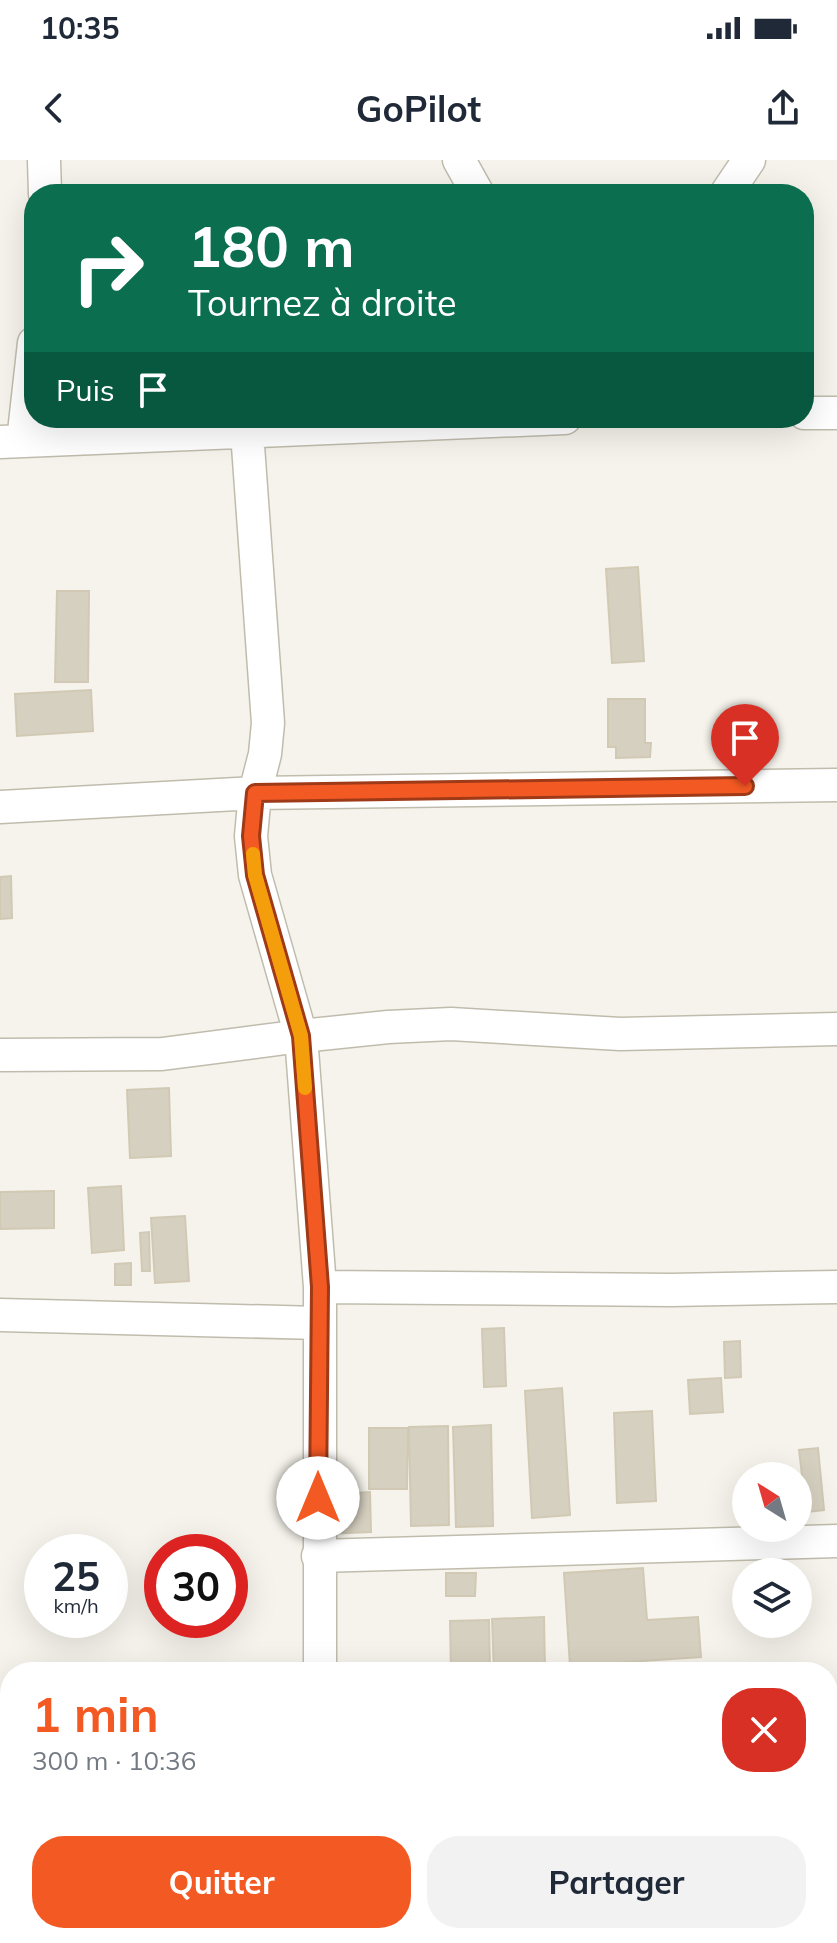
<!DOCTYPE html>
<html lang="fr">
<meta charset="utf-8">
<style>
:root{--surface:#fff;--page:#f2f2f3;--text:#1f2937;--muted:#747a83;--accent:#f35923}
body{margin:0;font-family:Mulish,sans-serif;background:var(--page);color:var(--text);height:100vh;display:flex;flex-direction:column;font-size:30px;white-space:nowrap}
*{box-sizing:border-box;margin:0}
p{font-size:26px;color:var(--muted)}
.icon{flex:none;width:44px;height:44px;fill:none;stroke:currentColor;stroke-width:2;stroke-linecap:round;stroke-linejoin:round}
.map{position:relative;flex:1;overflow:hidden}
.side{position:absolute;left:0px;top:1502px;width:838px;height:282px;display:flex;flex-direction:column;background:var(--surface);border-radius:32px 32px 0 0;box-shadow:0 8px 32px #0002}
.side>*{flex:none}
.hud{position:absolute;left:24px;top:24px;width:790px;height:244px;border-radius:32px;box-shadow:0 8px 32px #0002;background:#0b6e4f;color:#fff;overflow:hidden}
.needle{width:52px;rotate:323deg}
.fabs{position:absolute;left:732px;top:1302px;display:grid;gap:16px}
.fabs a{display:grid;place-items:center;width:80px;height:80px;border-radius:50%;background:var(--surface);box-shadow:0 8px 32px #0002;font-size:40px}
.speed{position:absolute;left:24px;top:1374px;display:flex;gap:16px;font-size:40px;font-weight:700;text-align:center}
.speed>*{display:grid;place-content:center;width:104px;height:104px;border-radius:50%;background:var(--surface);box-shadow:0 8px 32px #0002;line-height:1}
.speed small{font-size:20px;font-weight:400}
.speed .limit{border:12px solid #d22;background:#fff;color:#111}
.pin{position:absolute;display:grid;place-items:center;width:68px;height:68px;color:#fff;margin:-82px -34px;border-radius:50% 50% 50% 0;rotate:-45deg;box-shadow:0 0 8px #0007}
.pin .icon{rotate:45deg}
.me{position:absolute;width:88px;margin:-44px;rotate:0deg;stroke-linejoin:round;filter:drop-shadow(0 0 6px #0008)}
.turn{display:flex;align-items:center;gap:28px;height:168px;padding:0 32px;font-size:36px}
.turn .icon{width:104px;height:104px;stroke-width:2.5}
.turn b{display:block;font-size:56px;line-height:68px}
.then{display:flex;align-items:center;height:76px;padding:0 32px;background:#0003;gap:16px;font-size:30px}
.round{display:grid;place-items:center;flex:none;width:84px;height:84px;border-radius:32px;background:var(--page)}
.headline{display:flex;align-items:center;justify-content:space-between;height:136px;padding:0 32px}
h1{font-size:48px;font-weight:700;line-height:60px;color:var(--accent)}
.cta{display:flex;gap:16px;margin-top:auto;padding:16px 32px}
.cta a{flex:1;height:92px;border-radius:32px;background:var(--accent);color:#fff;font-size:32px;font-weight:700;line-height:92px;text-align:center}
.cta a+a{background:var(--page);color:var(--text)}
.status{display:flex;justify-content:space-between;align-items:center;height:56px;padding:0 40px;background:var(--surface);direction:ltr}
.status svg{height:22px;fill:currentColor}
header{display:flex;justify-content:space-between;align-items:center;height:104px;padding:0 32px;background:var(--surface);font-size:36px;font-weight:700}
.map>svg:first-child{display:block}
.building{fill:#d6d0c0;stroke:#d1c9b4;stroke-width:2}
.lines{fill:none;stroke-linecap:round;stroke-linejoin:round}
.service-casing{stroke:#c0bcad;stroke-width:19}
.minor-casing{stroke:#c0bcad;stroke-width:35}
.service{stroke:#fff;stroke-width:16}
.minor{stroke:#fff;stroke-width:32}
.route-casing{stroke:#9e3a17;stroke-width:20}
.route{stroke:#f35923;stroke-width:14}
.slow{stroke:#f59e0b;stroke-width:14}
</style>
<div class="status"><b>10:35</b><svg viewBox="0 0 49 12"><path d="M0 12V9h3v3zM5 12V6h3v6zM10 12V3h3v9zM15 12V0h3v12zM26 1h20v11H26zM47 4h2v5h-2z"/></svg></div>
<header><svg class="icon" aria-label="back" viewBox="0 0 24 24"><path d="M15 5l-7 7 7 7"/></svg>GoPilot<svg class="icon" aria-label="share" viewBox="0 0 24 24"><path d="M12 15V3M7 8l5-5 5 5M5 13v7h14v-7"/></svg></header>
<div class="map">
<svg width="837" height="1783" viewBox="0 0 837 1783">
<rect width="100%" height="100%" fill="#f5f3eb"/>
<path class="building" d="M 638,407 L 644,501 L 612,503 L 606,409 Z
M 57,431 L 89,431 L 88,522 L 55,522 Z
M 91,530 L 93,571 L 17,576 L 15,534 Z
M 608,539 L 645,539 L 645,583 L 651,583 L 650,597 L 616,598 L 616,587 L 608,587 Z
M 11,716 L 12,758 L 0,759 L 0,717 Z
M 169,928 L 171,996 L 130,998 L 127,930 Z
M 121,1026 L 124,1090 L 92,1093 L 88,1028 Z
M 54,1031 L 54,1068 L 0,1069 L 0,1032 Z
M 185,1056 L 189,1121 L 155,1123 L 151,1058 Z
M 149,1072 L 150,1111 L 142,1111 L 140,1073 Z
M 131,1103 L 131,1125 L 115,1125 L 115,1104 Z
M 504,1168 L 506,1226 L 484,1227 L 482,1169 Z
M 740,1181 L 741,1217 L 725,1218 L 724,1182 Z
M 721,1218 L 723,1252 L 690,1254 L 688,1220 Z
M 562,1228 L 570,1355 L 532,1358 L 525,1231 Z
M 652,1251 L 656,1341 L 617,1343 L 614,1253 Z
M 491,1265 L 493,1366 L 456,1367 L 453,1267 Z
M 448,1266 L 449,1365 L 411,1366 L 409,1267 Z
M 369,1268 L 408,1268 L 407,1329 L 369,1329 Z
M 818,1288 L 824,1350 L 798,1353 L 798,1316 L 795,1316 L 802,1315 L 799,1290 Z
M 370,1332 L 371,1372 L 323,1374 L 323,1335 Z
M 643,1408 L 647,1460 L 698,1457 L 701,1497 L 570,1506 L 564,1413 Z
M 446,1413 L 476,1413 L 475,1436 L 446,1436 Z
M 544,1457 L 545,1512 L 494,1512 L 492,1459 Z
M 489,1460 L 490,1512 L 451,1512 L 450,1461 Z
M 493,1774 L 572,1774 L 572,1783 L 493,1783 Z"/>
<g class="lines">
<g class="service-casing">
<path id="service" d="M 438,1774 L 439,1783"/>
</g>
<g class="minor-casing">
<path id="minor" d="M 44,0 L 45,34
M 459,0 L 478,34
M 726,34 L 749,0
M 804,253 L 837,253
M 247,272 L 268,563 L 265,594 L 255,633 L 251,676 L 255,715 L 301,876 L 320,1127 L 320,1512
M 23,281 L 34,183
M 0,282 L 565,258
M 0,647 L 255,633 L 837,625
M 0,895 L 162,894 L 301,876 L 388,867 L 451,864 L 620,874 L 837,869
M 320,1127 L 671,1130 L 837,1127
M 0,1155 L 319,1163
M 318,1396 L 837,1381
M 828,1630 L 837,1630
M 0,1673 L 10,1672"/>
</g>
<use href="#service" class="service"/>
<use href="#minor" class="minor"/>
</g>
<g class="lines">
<g class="route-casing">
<path id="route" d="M 318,1338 L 320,1127 L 301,876 L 255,715 L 251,676 L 255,633 L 745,626"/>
</g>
<use href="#route" class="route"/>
<path class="slow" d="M 253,694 L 255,715 L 301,876 L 305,928"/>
</g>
</svg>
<div class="fabs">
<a><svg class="needle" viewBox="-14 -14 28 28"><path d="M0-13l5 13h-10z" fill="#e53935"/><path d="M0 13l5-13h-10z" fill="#747a83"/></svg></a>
<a><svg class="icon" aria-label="layers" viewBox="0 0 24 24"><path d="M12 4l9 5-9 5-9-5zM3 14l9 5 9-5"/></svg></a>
</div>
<div class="speed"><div>25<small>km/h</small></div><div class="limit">30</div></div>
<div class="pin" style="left:745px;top:626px;background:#d93025"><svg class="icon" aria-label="arrive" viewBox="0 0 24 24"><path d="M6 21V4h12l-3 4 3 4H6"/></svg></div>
<svg class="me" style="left:318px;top:1338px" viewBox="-20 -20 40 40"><circle r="19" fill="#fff"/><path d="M0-13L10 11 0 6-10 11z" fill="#f35923"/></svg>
<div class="hud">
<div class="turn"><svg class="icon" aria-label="right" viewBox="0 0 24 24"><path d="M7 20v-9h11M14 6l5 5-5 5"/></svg><div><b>180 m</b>Tournez à droite</div></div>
<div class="then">Puis<svg class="icon" aria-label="arrive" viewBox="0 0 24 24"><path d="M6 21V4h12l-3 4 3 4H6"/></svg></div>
</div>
<section class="side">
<div class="headline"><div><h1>1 min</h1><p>300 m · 10:36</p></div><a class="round" style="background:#d93025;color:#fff"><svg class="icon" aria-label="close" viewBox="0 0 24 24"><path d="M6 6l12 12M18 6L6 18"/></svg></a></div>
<div class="cta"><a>Quitter</a><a>Partager</a></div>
</section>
</div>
